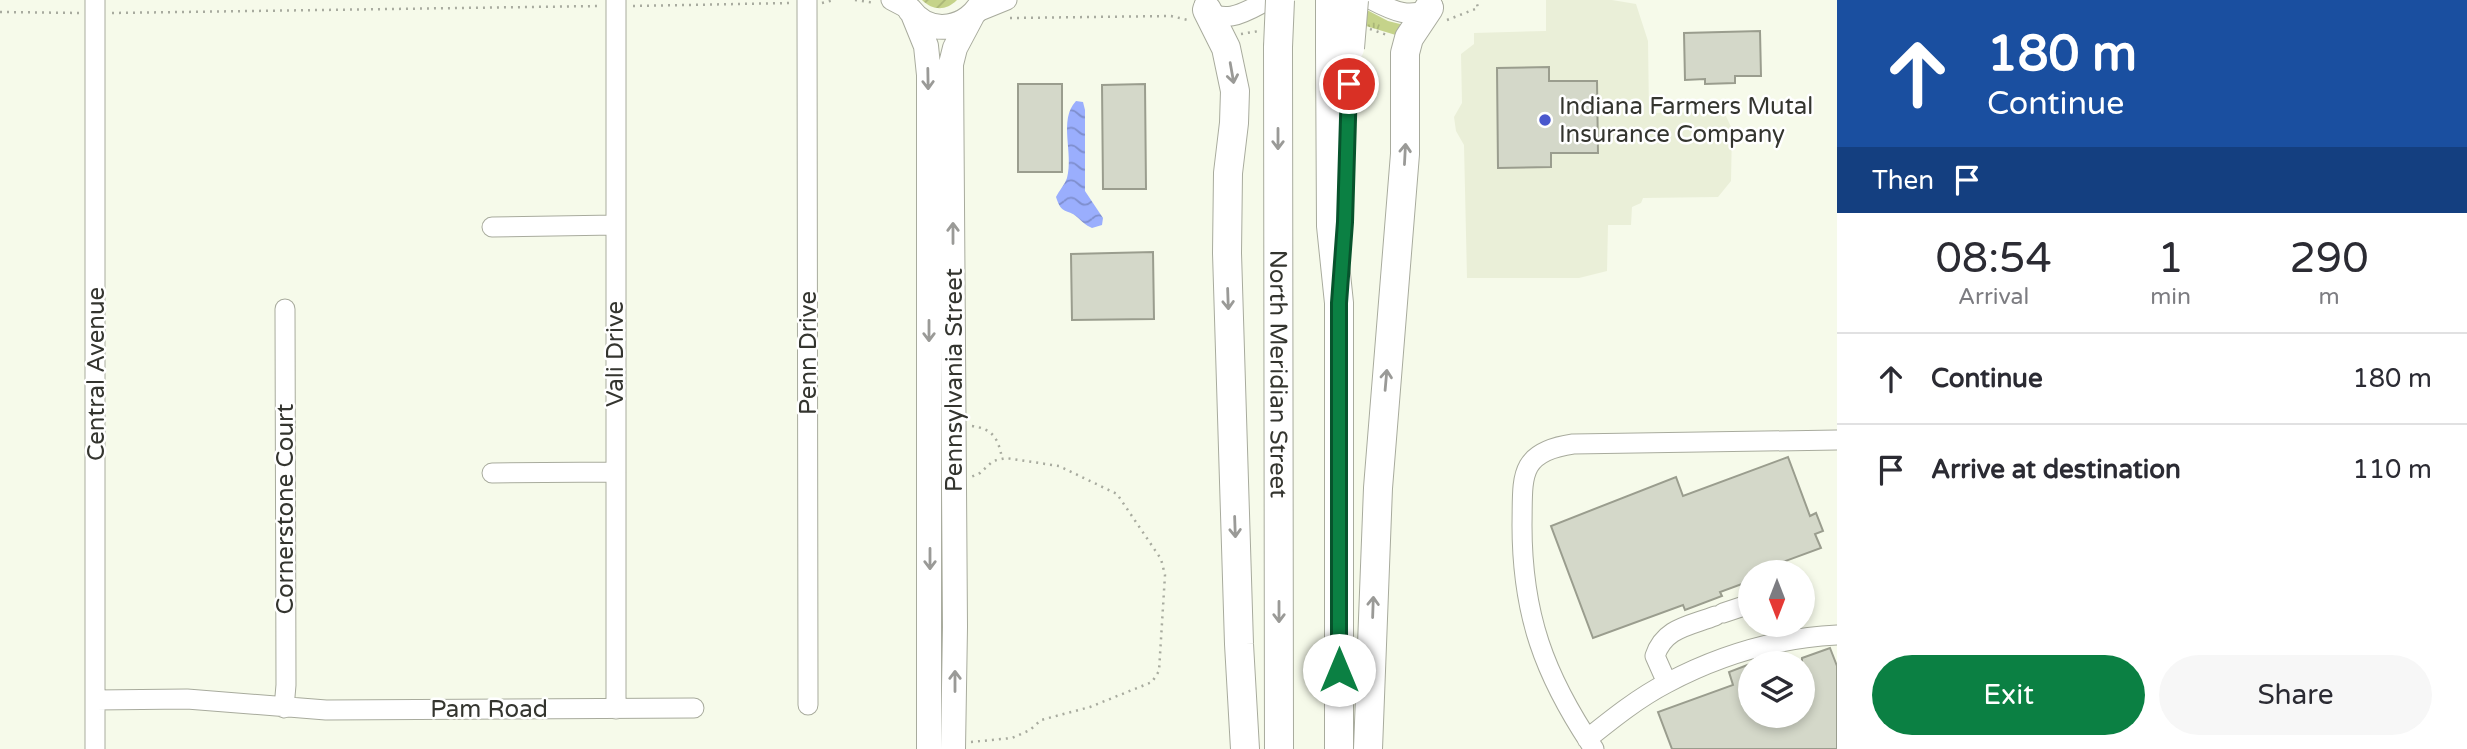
<!DOCTYPE html>
<style>
:root{--surface:#fff;--page:#f7f7f7;--text:#2b2b33;--muted:#7c7c81;--line:#e1e1e2;--accent:#0b8043}
body{margin:0;font-family:"Varela Round",sans-serif;background:var(--page);color:var(--text);height:100vh;display:flex;flex-direction:column;font-size:26px;white-space:nowrap}
*{box-sizing:border-box;margin:0}
p{font-size:23px;color:var(--muted)}
.icon{flex:none;width:38px;height:38px;fill:none;stroke:currentColor;stroke-width:2;stroke-linecap:round;stroke-linejoin:round}
.map{position:relative;flex:1;overflow:hidden}
.details{display:flex;flex-direction:column;background:var(--surface);width:630px}
.details>*{flex:none}
.hud{background:#1a4fa0;color:#fff;overflow:hidden}
.needle{width:46px;rotate:180deg}
.buttons{position:absolute;left:1738px;top:560px;display:grid;gap:14px}
.buttons a{display:grid;place-items:center;width:77px;height:77px;border-radius:50%;background:var(--surface);box-shadow:0 4px 10px #0003;font-size:35px}
.pin{position:absolute;display:grid;place-items:center;width:60px;height:60px;color:#fff;margin:-30px;border:4px solid #fff;border-radius:50%;box-shadow:0 2px 7px #0007}
.me{position:absolute;width:77px;margin:-38px;rotate:0deg;stroke-linejoin:round;filter:drop-shadow(0 0 5px #0008)}
.turn{display:flex;align-items:center;gap:24px;height:147px;padding:0 35px;font-size:32px}
.turn .icon{width:91px;height:91px;stroke-width:2.5}
.turn b{display:block;font-size:49px;line-height:60px}
.then{display:flex;align-items:center;height:66px;padding:0 35px;background:#0003;gap:14px;font-size:26px}
.eta{display:flex;justify-content:space-evenly;align-items:center;height:119px;text-align:center}
.eta b{font-size:42px;font-weight:600;line-height:49px}
.cta{display:flex;gap:14px;margin-top:auto;padding:14px 35px}
.cta a{flex:1;height:80px;border-radius:42px;background:var(--accent);color:#fff;font-size:28px;font-weight:600;line-height:80px;text-align:center}
.cta a+a{background:var(--page);color:var(--text)}
ul{padding:0;list-style:none}
li{display:flex;align-items:center;gap:21px;height:91px;padding:0 35px;border-top:2px solid var(--line)}
li div{flex:1}
li b{display:block;font-size:26px}
li em{font-style:normal}
main{display:flex;flex:1;min-height:0}
.map>svg:first-child{display:block}
.built{fill:#eaefd8}
.grass{fill:url(#grass-tufts)}
.garden{fill:url(#garden-furrows)}
.water{fill:url(#water-waves)}
.building{fill:#d4d8c9;stroke:#9a9d8e;stroke-width:2}
.lines{fill:none;stroke-linecap:round;stroke-linejoin:round}
.minor-casing{stroke:#a8ab9d;stroke-width:21}
.major-casing{stroke:#a8ab9d;stroke-width:26}
.highway-casing{stroke:#a8ab9d;stroke-width:30}
.path{stroke:#a8ab9f;stroke-width:2.5;stroke-dasharray:2 5;stroke-linecap:butt}
.minor{stroke:#fff;stroke-width:19}
.major{stroke:#fff;stroke-width:24}
.highway{stroke:#fff;stroke-width:28}
.highway-bridge-casing{stroke:#a8ab9d;stroke-width:30;stroke-linecap:butt}
.highway-bridge{stroke:#fff;stroke-width:28}
.oneway{stroke:#9a9a97}
.route-casing{stroke:#07532c;stroke-width:18}
.route{stroke:#0b8043;stroke-width:12}
.poi-dot{fill:#4958cd;stroke:#fff;stroke-width:2.5}
.labels{text-anchor:middle;stroke-width:5;stroke-linejoin:round;paint-order:stroke}
.poi-label{font-size:24px;fill:#34352f;stroke:#fff;text-anchor:start}
.street-label{font-size:24px;fill:#34352f;stroke:#fff}
</style>
<main>
<div class="map">
<svg width="1837" height="749" viewBox="0 0 1837 749">
<defs>
<pattern id="grass-tufts" width="24" height="20" patternUnits="userSpaceOnUse" patternTransform="scale(1.75)"><rect width="24" height="20" fill="#c5d38a"/><path d="M3 7l-1-3M5 7V3M7 7l1-3M15 17l-1-3M17 17v-4M19 17l1-3" fill="none" stroke="#aab677"/></pattern>
<pattern id="garden-furrows" width="10" height="10" patternUnits="userSpaceOnUse" patternTransform="scale(1.75)"><rect width="10" height="10" fill="#c5d38a"/><path d="M-1 1l2-2M0 10L10 0M9 11l2-2" fill="none" stroke="#aab677"/></pattern>
<pattern id="water-waves" width="16" height="10" patternUnits="userSpaceOnUse" patternTransform="scale(1.75)"><rect width="16" height="10" fill="#9aaefd"/><path d="M0 5q4-4 8 0t8 0" fill="none" stroke="#7e8ecd"/></pattern>
</defs>
<rect width="100%" height="100%" fill="#f6faea"/>
<path class="built" d="M 1546,0 L 1612,0 L 1636,4 L 1648,41 L 1649,113 L 1724,112 L 1732,129 L 1731,181 L 1718,197 L 1643,198 L 1641,203 L 1632,207 L 1631,225 L 1608,225 L 1607,271 L 1579,278 L 1467,278 L 1464,145 L 1456,131 L 1454,117 L 1462,103 L 1461,54 L 1474,44 L 1474,33 L 1546,31 Z"/>
<path class="grass" d="M 1367,10 L 1388,21 L 1404,25 L 1399,36 L 1366,26 Z"/>
<path class="garden" d="M 922,0 L 957,0 C 946,11 933,11 922,0 Z"/>
<path class="water" d="M 1076,101 L 1083,102 L 1085,110 L 1085,191 L 1103,218 L 1102,225 L 1092,228 C 1085,225 1083,222 1077,217 C 1067,208 1062,216 1056,197 C 1059,191 1065,184 1067,178 C 1074,153 1058,120 1076,101 Z"/>
<path class="building" d="M 1760,31 L 1761,76 L 1735,76 L 1735,83 L 1705,84 L 1705,79 L 1685,80 L 1684,33 Z
M 1549,67 L 1549,81 L 1597,81 L 1598,153 L 1551,153 L 1551,167 L 1498,168 L 1497,68 Z
M 1018,84 L 1062,84 L 1062,172 L 1018,172 Z
M 1145,84 L 1146,189 L 1103,189 L 1102,85 Z
M 1153,252 L 1154,319 L 1072,320 L 1071,254 Z
M 1788,457 L 1810,516 L 1816,513 L 1823,531 L 1815,534 L 1821,548 L 1769,567 L 1771,572 L 1750,572 L 1750,581 L 1720,592 L 1722,596 L 1685,610 L 1683,605 L 1593,638 L 1551,526 L 1676,477 L 1683,496 Z
M 1830,648 L 1837,666 L 1837,749 L 1672,749 L 1658,712 L 1733,685 L 1729,672 L 1750,664 L 1750,716 L 1802,716 L 1802,658 Z"/>
<g class="lines">
<g class="minor-casing">
<path id="minor" d="M 95,0 L 95,749
M 616,0 L 616,709
M 807,0 L 808,705
M 891,0 L 910,10
M 1372,0 C 1393,11 1411,20 1433,6
M 1204,5 C 1221,29 1249,10 1268,0
M 975,13 L 1007,0
M 492,227 L 615,225
M 492,473 L 616,472
M 1723,613 L 1750,604
M 1667,683 L 1655,656 C 1664,628 1689,626 1715,616
M 96,700 L 187,699 L 326,710 L 694,708
M 284,708 L 286,685 L 285,309
M 1587,739 C 1612,719 1638,698 1667,683 C 1720,655 1777,638 1837,635
M 1594,749 C 1544,675 1522,614 1522,525 C 1523,478 1517,452 1573,444 L 1837,440"/>
</g>
<g class="major-casing">
<path id="major" d="M 910,10 C 930,37 969,30 983,0
M 913,14 L 926,46 L 929,75 L 929,749
M 953,749 L 955,627 L 951,64 L 955,48 L 972,16"/>
</g>
<g class="highway-casing">
<g id="highway">
<path d="M 1207,10 L 1226,48 L 1235,91 L 1234,123 L 1228,173 L 1227,253 L 1239,644 L 1245,749"/>
<path id="s1" d="M 1278,47 L 1279,749"/>
<path d="M 1330,50 L 1331,226 L 1339,303 L 1339,749"/>
<path d="M 1368,749 L 1378,488 L 1405,154 L 1405,53 L 1409,38 L 1429,8"/>
</g>
</g>
<path class="path" d="M 855,0 L 875,3
M 822,3 L 834,0
M 633,6 L 791,3
M 0,12 L 81,13
M 112,13 L 599,6
M 1010,18 L 1171,16 L 1188,20
M 1447,20 L 1478,8 L 1476,0
M 1370,29 L 1387,35
M 1241,34 L 1259,31
M 972,426 C 993,429 998,438 1002,458
M 971,742 L 1012,738 L 1030,730 L 1041,720 L 1090,707 L 1152,682 L 1159,671 L 1165,575 L 1161,559 L 1117,494 L 1059,466 L 1006,458 L 993,461 L 980,473 L 971,477"/>
<use href="#minor" class="minor"/>
<use href="#major" class="major"/>
<use href="#highway" class="highway"/>
<g class="highway-bridge-casing">
<path id="highway-bridge" d="M 1330,0 L 1330,50
M 1278,47 L 1280,0
M 1350,48 L 1354,0"/>
</g>
<use href="#highway-bridge" class="highway-bridge"/>
</g>
<defs><path id="oneway-shaft" d="M-6 0H5M1.5-3L5.5 0L1.5 3" fill="none" stroke-width="1.6" stroke-linecap="round" stroke-linejoin="round" transform="scale(1.75)"/></defs>
<g class="oneway">
<use href="#oneway-shaft" transform="translate(1232 73) rotate(80)"/>
<use href="#oneway-shaft" transform="translate(928 79) rotate(89)"/>
<use href="#oneway-shaft" transform="translate(1278 139) rotate(90)"/>
<use href="#oneway-shaft" transform="translate(1405 154) rotate(-87)"/>
<use href="#oneway-shaft" transform="translate(953 233) rotate(-90)"/>
<use href="#oneway-shaft" transform="translate(1228 299) rotate(88)"/>
<use href="#oneway-shaft" transform="translate(929 331) rotate(90)"/>
<use href="#oneway-shaft" transform="translate(1386 380) rotate(-85)"/>
<use href="#oneway-shaft" transform="translate(1235 527) rotate(88)"/>
<use href="#oneway-shaft" transform="translate(930 559) rotate(90)"/>
<use href="#oneway-shaft" transform="translate(1373 607) rotate(-88)"/>
<use href="#oneway-shaft" transform="translate(1279 612) rotate(90)"/>
<use href="#oneway-shaft" transform="translate(955 681) rotate(-90)"/>
</g>
<g class="lines">
<g class="route-casing">
<path id="route" d="M 1339,670 L 1339,303 L 1345,222 L 1349,84"/>
</g>
<use href="#route" class="route"/>
</g>
<circle class="poi-dot" cx="1545" cy="120" r="7"/>
<g class="labels">
<g class="poi-label">
<text x="1559" y="114">Indiana Farmers Mutal<tspan x="1559" dy="28">Insurance Company</tspan></text>
</g>
<g class="street-label">
<text transform="translate(808 353) rotate(-90)" y="8">Penn Drive</text>
<text transform="translate(615 354) rotate(-90)" y="8">Vali Drive</text>
<text transform="translate(96 374) rotate(-90)" y="8">Central Avenue</text>
<text dy="8" stroke="none"><textPath href="#s1" startOffset="327">North Meridian Street</textPath></text>
<text transform="translate(954 380) rotate(-90)" y="8">Pennsylvania Street</text>
<text transform="translate(285 509) rotate(-90)" y="8">Cornerstone Court</text>
<text x="489" y="717">Pam Road</text>
</g>
</g>
</svg>
<div class="buttons">
<a><svg class="needle" viewBox="-14 -14 28 28"><path d="M0-13l5 13h-10z" fill="#e53935"/><path d="M0 13l5-13h-10z" fill="#7c7c81"/></svg></a>
<a><svg class="icon" aria-label="layers" viewBox="0 0 24 24"><path d="M12 4l9 5-9 5-9-5zM3 14l9 5 9-5"/></svg></a>
</div>
<div class="pin" style="left:1349px;top:84px;background:#d93025"><svg class="icon" aria-label="arrive" viewBox="0 0 24 24"><path d="M6 21V4h12l-3 4 3 4H6"/></svg></div>
<svg class="me" style="left:1339px;top:670px" viewBox="-20 -20 40 40"><circle r="19" fill="#fff"/><path d="M0-13L10 11 0 6-10 11z" fill="#0b8043"/></svg>
</div>
<section class="details">
<div class="hud">
<div class="turn"><svg class="icon" aria-label="ahead" viewBox="0 0 24 24"><path d="M12 20V5M6 11l6-6 6 6"/></svg><div><b>180 m</b>Continue</div></div>
<div class="then">Then<svg class="icon" aria-label="arrive" viewBox="0 0 24 24"><path d="M6 21V4h12l-3 4 3 4H6"/></svg></div>
</div>
<div class="eta">
<div><b>08:54</b><p>Arrival</p></div>
<div><b>1</b><p>min</p></div>
<div><b>290</b><p>m</p></div>
</div>
<ul>
<li><svg class="icon" aria-label="ahead" viewBox="0 0 24 24"><path d="M12 20V5M6 11l6-6 6 6"/></svg><div><b>Continue</b></div><em>180 m</em></li>
<li><svg class="icon" aria-label="arrive" viewBox="0 0 24 24"><path d="M6 21V4h12l-3 4 3 4H6"/></svg><div><b>Arrive at destination</b></div><em>110 m</em></li>
</ul>
<div class="cta"><a>Exit</a><a>Share</a></div>
</section>
</main>
